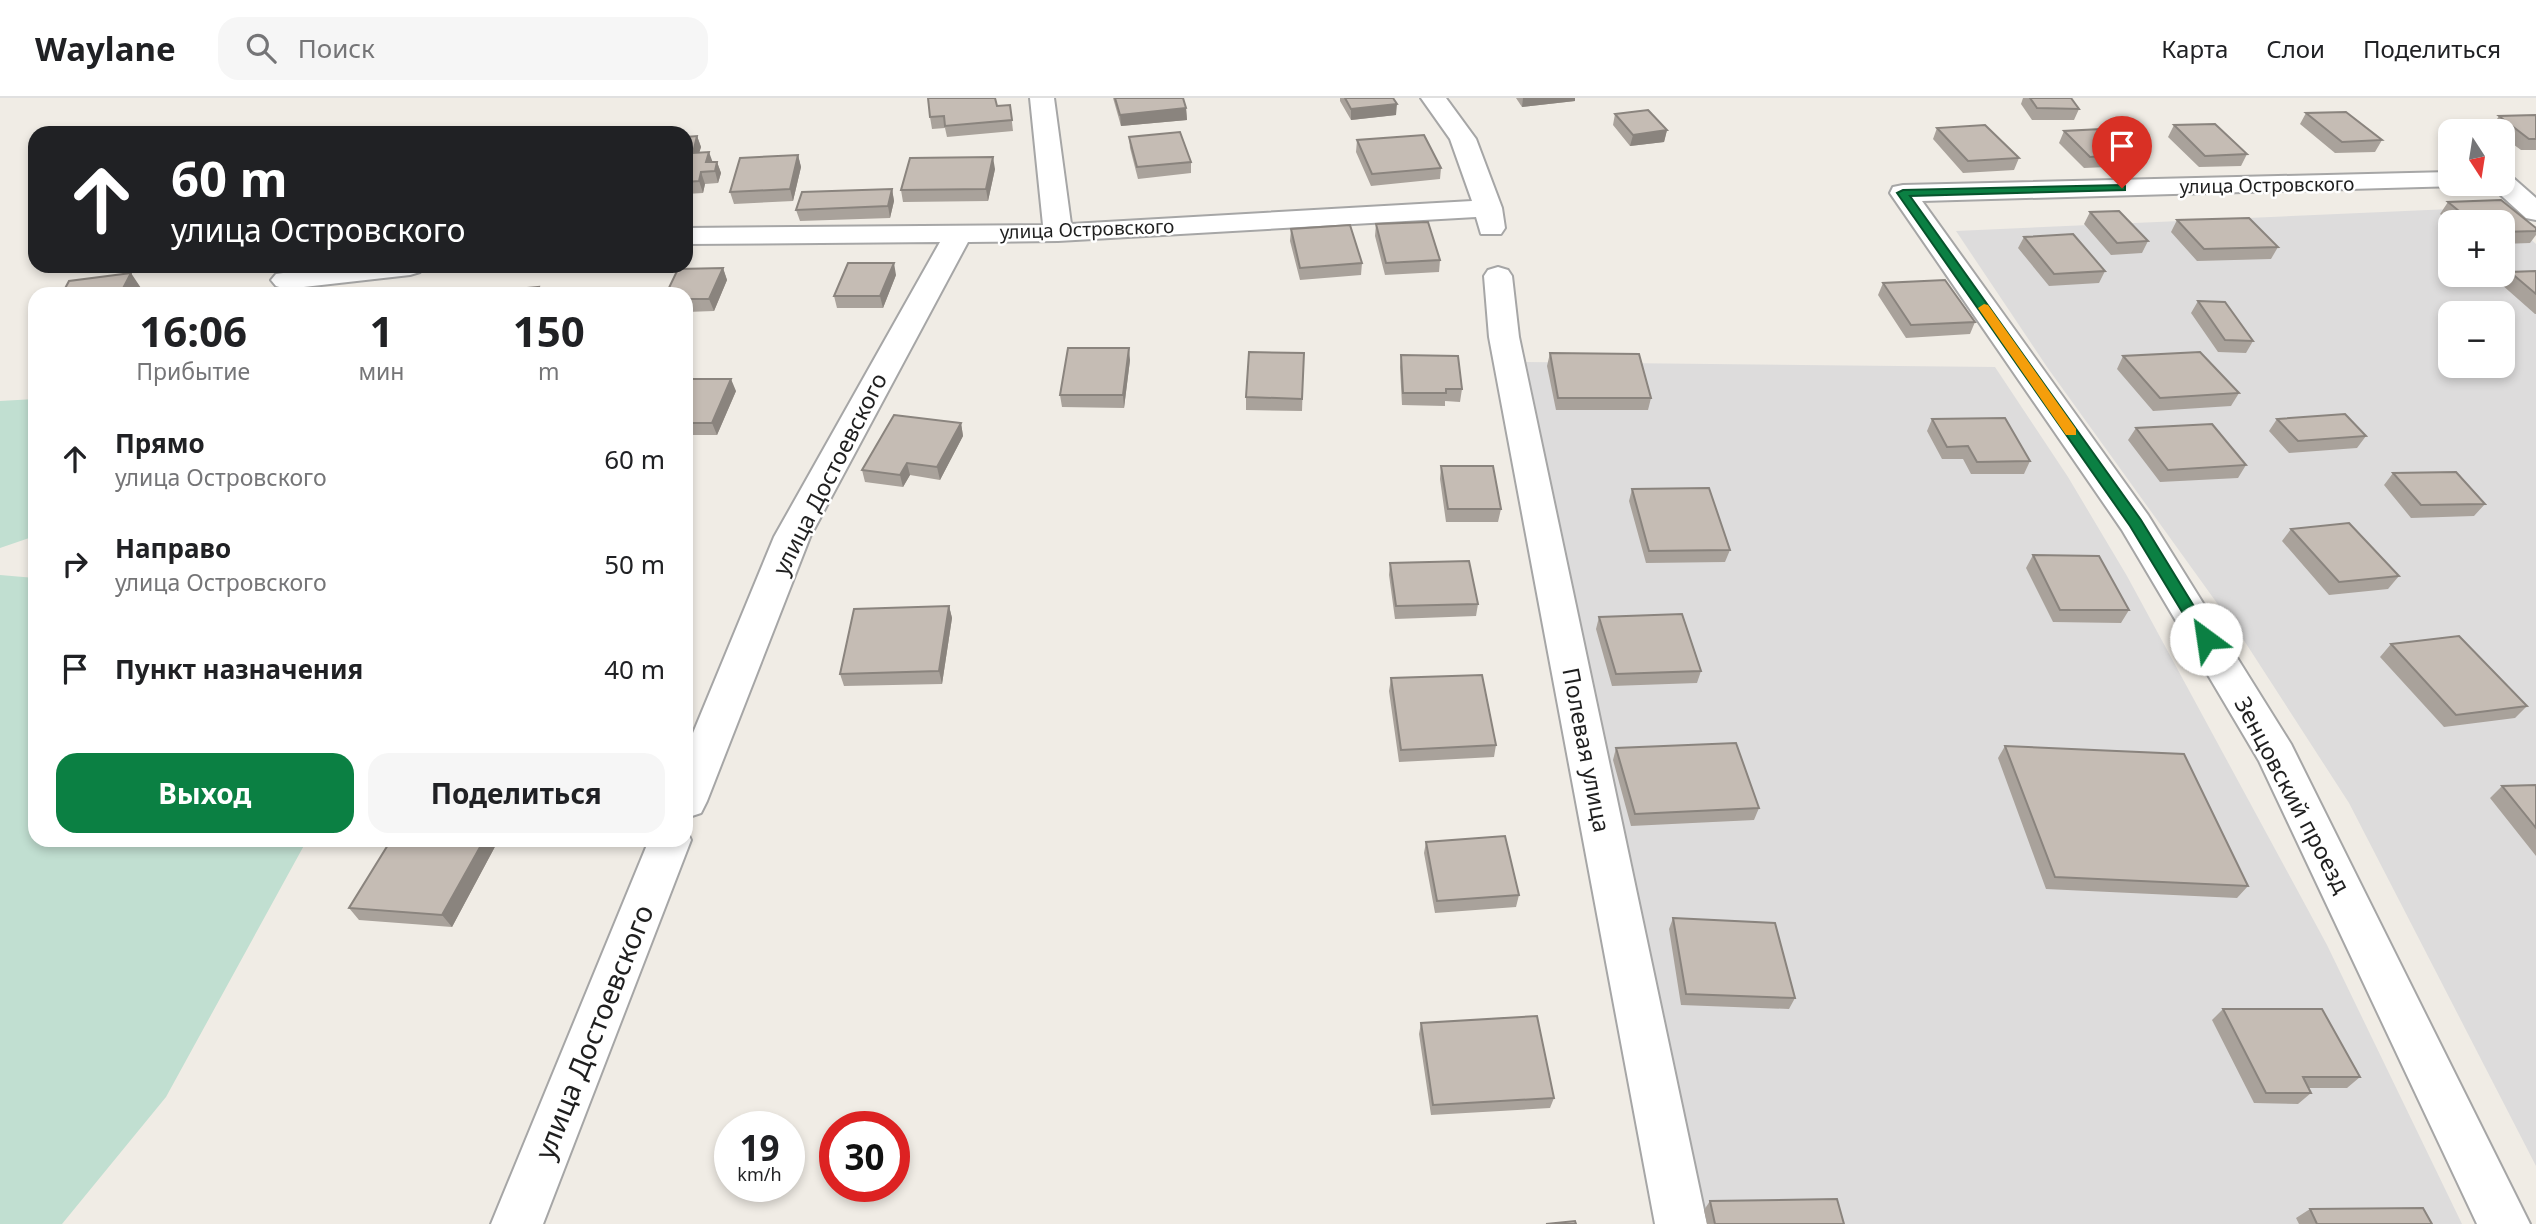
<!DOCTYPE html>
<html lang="ru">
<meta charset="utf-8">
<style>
:root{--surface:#fff;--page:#f6f6f6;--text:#202124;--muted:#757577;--line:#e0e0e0;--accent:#0b8043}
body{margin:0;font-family:"Noto Sans",sans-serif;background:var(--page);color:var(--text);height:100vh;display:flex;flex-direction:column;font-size:26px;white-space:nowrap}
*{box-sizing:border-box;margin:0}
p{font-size:23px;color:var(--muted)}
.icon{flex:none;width:38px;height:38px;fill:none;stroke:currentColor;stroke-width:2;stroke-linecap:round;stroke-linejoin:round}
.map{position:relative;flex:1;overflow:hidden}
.sheet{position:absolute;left:28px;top:189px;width:665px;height:560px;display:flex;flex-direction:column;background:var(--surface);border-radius:21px;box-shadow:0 4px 10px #0003}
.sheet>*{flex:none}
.hud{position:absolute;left:28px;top:28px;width:665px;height:147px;border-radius:21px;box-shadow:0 4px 10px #0003;background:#202124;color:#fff;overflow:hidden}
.needle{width:46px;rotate:168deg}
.controls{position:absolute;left:2438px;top:21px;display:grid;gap:14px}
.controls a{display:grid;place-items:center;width:77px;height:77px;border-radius:14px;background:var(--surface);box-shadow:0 4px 10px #0003;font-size:35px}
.speed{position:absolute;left:714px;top:1013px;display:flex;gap:14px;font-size:35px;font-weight:700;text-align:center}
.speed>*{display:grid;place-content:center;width:91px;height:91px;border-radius:50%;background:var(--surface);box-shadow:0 4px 10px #0003;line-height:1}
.speed small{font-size:18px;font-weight:400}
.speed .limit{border:10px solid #d22;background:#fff;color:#111}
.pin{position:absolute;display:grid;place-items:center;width:60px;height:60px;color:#fff;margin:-72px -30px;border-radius:50% 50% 50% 0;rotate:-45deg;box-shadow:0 0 7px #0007}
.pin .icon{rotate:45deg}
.me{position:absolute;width:77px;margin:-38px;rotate:329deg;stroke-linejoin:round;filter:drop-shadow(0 0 5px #0008)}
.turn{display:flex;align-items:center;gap:24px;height:147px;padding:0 28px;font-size:32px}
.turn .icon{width:91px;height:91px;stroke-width:2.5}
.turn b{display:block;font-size:49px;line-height:60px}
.eta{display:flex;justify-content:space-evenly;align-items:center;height:119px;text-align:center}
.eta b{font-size:42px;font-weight:700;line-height:49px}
.primary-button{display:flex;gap:14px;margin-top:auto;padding:14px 28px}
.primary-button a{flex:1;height:80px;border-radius:21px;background:var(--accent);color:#fff;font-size:28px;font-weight:700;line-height:80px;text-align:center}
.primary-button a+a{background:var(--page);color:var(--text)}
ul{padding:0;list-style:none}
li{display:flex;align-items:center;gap:21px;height:105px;padding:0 28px}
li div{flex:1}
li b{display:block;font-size:26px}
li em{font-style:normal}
header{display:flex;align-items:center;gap:42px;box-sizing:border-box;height:98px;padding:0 35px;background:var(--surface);border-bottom:2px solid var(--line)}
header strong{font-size:33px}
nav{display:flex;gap:38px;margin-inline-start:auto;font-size:24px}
.search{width:490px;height:63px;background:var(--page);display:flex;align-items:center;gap:18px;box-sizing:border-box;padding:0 24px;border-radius:21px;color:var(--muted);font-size:26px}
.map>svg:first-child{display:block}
.residential{fill:#dddcdc;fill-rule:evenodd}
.wetland{fill:#c1dfd1}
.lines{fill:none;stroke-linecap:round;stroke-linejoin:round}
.minor-casing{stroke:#a6a6a6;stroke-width:4}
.minor{fill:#fff;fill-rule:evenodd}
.wall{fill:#a9a29b}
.shaded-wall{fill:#8a847e}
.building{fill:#c5bcb4;stroke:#8a847e;stroke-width:2}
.route{fill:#0b8043;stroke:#07532c;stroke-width:2}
.slow{fill:#f59e0b}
.labels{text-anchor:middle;stroke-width:5;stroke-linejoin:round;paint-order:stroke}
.far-street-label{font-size:19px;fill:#1f1f1f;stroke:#fff}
.street-label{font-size:23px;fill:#1f1f1f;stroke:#fff}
.near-street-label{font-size:28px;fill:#1f1f1f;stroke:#fff}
</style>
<header>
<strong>Waylane</strong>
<div class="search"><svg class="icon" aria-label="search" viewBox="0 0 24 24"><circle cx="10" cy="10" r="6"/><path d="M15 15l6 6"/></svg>Поиск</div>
<nav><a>Карта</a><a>Слои</a><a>Поделиться</a></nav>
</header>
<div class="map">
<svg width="2536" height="1126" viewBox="0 0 2536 1126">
<rect width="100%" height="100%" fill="#f0ece5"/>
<path class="residential" d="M 2496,109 L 2536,146 L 2536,1068 L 2349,705 L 2245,544 L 2047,269 L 1956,133 ZM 2450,124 L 2502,124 L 2502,177 L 2450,177 ZM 2450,215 L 2502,215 L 2502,268 L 2450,268 Z
M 1526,264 L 1995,269 L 2068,379 L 2127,478 L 2327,847 L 2462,1126 L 1703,1126 Z"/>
<path class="wetland" d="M 35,301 L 35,438 L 0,450 L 0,303 Z
M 0,477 L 35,480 L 35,742 L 307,742 L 166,999 L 62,1126 L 0,1126 Z"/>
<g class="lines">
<g class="minor-casing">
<path id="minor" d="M 1030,0 L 1054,0 L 1071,126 L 1472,103 L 1450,41 L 1421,0 L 1446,0 L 1476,41 L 1502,110 L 1505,130 L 1501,136 L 1481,136 L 1476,119 L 1058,143 L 968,144 L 810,439 L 707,703 L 701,715 L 686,720 L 686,652 L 774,439 L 940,144 L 686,146 L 686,130 L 1043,127 Z
M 2450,74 L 2450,86 L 2459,88 L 1922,103 L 2148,417 L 2291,646 L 2530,1126 L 2477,1126 L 2259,663 L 2122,432 L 1890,95 L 1893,89 L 1903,87 Z
M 2502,76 L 2511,78 L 2536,100 L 2536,122 L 2526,120 L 2493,90 L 2490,86 L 2502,86 Z
M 333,168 L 424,168 L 420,174 L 410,177 L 286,191 L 276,188 L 271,182 L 276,176 Z
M 1498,169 L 1508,172 L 1512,178 L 1519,239 L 1707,1126 L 1655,1126 L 1489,239 L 1484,178 L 1488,172 Z
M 686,731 L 691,742 L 543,1126 L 491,1126 L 649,742 L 686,742 Z"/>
</g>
<use href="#minor" class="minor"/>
</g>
<path class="wall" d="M 1113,0 L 1183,0 L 1186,10 L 1187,22 L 1121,28 Z
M 1340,0 L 1393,0 L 1396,17 L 1351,22 L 1340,3 Z
M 1516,0 L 1575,0 L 1575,3 L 1522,9 Z
M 2023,0 L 2071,0 L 2079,11 L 2074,22 L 2032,22 L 2021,6 Z
M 1010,7 L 1013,33 L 947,39 L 945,30 L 932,31 L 930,19 Z
M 2306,15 L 2382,42 L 2375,54 L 2335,55 L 2300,26 Z
M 1615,16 L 1667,32 L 1664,44 L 1630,48 L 1613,27 Z
M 2536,17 L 2536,52 L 2521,52 L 2502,38 L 2502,33 L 2496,33 L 2491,30 L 2499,18 Z
M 2174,27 L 2247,56 L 2241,68 L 2199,69 L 2168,39 Z
M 1937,30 L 2019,60 L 2014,72 L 1963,75 L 1933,41 Z
M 2064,33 L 2137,45 L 2133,54 L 2136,56 L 2130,68 L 2084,70 L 2059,45 Z
M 697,38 L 701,49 L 699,54 L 712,64 L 717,64 L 721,75 L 718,85 L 705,86 L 703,95 L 686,96 L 686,39 Z
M 1129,39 L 1191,64 L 1191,75 L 1138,81 L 1130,50 Z
M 1357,42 L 1441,70 L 1440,81 L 1371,88 L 1356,54 Z
M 798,57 L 801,69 L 793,103 L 734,106 L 730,94 Z
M 995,71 L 988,103 L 903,104 L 901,92 Z
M 892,91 L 894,103 L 890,120 L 800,123 L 796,112 Z
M 2448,104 L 2536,130 L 2536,137 L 2530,145 L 2502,146 L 2502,124 L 2450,124 L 2440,116 Z
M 2090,114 L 2148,143 L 2142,155 L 2111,157 L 2084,126 Z
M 2177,122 L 2278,149 L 2271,161 L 2197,163 L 2171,134 Z
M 1376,126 L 1440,162 L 1439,174 L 1385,177 L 1375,138 Z
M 1291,131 L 1362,165 L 1361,177 L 1300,182 L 1290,143 Z
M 2024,139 L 2105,173 L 2099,185 L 2049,188 L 2018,150 Z
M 723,170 L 727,182 L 714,213 L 686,214 L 686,196 Z
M 2536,173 L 2536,216 L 2535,216 L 2501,186 L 2510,174 Z
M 896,177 L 883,210 L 837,210 L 834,198 Z
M 1883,185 L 1975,224 L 1970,236 L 1906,240 L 1878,197 Z
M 2198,203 L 2253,243 L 2246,255 L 2218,254 L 2191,215 Z
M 1304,255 L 1302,313 L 1246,312 L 1246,299 Z
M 1550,255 L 1651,300 L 1648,312 L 1556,312 L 1547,268 Z
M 1401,257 L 1462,291 L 1460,304 L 1445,303 L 1445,308 L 1402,307 L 1400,269 Z
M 2123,258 L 2239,295 L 2231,308 L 2153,313 L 2117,271 Z
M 1130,262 L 1124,310 L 1062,309 L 1060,297 Z
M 686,281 L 736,293 L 717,337 L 686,337 Z
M 1932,321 L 2030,363 L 2024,376 L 1971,376 L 1963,361 L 1942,361 L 1927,333 Z
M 2277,321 L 2366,338 L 2357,350 L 2289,355 L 2269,333 Z
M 961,325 L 963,338 L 940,382 L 910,377 L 903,389 L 865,384 L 862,372 Z
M 2136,330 L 2246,367 L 2238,380 L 2160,384 L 2128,342 Z
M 1441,368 L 1501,411 L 1498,424 L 1446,424 L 1440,381 Z
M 2393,375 L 2485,406 L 2474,418 L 2411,420 L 2384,387 Z
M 1632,391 L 1730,452 L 1725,464 L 1646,465 L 1629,403 Z
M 2291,431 L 2399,478 L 2388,491 L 2329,497 L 2282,443 Z
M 2033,457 L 2129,512 L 2121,525 L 2053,524 L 2026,470 Z
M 1390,465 L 1478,506 L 1476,518 L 1395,521 L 1389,477 Z
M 949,508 L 952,520 L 942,586 L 844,588 L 840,576 Z
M 1599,519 L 1701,573 L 1697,585 L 1612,588 L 1596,531 Z
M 2391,546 L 2527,608 L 2515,620 L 2444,629 L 2380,559 Z
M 1391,580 L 1496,647 L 1494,659 L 1399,664 L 1389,593 Z
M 2005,648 L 2248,788 L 2237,800 L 2046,791 L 1998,660 Z
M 1616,650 L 1759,710 L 1754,722 L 1631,728 L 1613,662 Z
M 2536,687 L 2536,758 L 2490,700 L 2502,688 Z
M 391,742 L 498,742 L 498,743 L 452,829 L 359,822 L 349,810 Z
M 1426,744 L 1519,797 L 1516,809 L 1435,815 L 1424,755 Z
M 1673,820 L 1795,900 L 1789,911 L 1681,907 L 1669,831 Z
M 2223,911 L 2360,979 L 2347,990 L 2308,990 L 2311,995 L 2298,1006 L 2254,1005 L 2212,922 Z
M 1421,925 L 1554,1000 L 1550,1010 L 1431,1017 L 1419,936 Z
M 1710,1103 L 1844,1126 L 1707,1126 L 1704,1112 Z
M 2310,1111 L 2432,1126 L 2299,1126 L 2296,1120 Z"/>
<path class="shaded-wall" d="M 1523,0 L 1575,0 L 1575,3 L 1522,9 Z
M 1397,6 L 1396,17 L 1351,22 L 1351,11 Z
M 1186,10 L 1187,22 L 1121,28 L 1120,17 Z
M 1667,32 L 1664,44 L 1630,48 L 1633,37 Z
M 697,38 L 701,49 L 696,66 L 693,55 Z
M 709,54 L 713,65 L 706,64 Z
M 798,57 L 801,69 L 793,103 L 790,91 Z
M 993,59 L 995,71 L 988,103 L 986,91 Z
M 717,64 L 721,75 L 718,85 L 715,73 Z
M 701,74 L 705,86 L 703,95 L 699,83 Z
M 892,91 L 894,103 L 890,120 L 888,108 Z
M 894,165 L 896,177 L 883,210 L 880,198 Z
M 723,170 L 727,182 L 714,213 L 709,201 Z
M 131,175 L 145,196 L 120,196 Z
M 1129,250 L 1130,262 L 1124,310 L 1123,297 Z
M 731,281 L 736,293 L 717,337 L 712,325 Z
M 961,325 L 963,338 L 940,382 L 937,369 Z
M 907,365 L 910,377 L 903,389 L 900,377 Z
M 949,508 L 952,520 L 942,586 L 939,573 Z
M 484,742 L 498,743 L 452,829 L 442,817 Z"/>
<path class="building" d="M 928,0 L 995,0 L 997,8 L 1010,7 L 1012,22 L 945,28 L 944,18 L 930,19 Z
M 1115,0 L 1183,0 L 1186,10 L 1120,17 Z
M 1345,0 L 1393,0 L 1397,6 L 1351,11 Z
M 2030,0 L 2071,0 L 2079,11 L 2037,10 Z
M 1648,12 L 1667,32 L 1633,37 L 1615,16 Z
M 2346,14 L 2382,42 L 2342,44 L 2306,15 Z
M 2536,17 L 2536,41 L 2529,41 L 2499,18 Z
M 2215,26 L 2247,56 L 2205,58 L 2174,27 Z
M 1985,27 L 2019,60 L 1968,63 L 1937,30 Z
M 2121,30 L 2137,45 L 2125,46 L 2136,56 L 2090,59 L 2064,33 Z
M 1180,34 L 1191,64 L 1137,69 L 1129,39 Z
M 1424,37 L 1441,70 L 1372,76 L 1357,42 Z
M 697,38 L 693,55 L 709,54 L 706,64 L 717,64 L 715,73 L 701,74 L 699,83 L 686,84 L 686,39 Z
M 798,57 L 790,91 L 730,94 L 740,60 Z
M 993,59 L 986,91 L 901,92 L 910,60 Z
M 892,91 L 888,108 L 796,112 L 802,94 Z
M 2501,102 L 2536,130 L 2536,133 L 2502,134 L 2502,124 L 2484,124 L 2482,123 L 2471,123 L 2448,104 Z
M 2119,113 L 2148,143 L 2117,145 L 2090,114 Z
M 2249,120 L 2278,149 L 2204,151 L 2177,122 Z
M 1428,124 L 1440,162 L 1386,165 L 1376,126 Z
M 1350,127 L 1362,165 L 1300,170 L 1291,131 Z
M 2073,136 L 2105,173 L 2054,176 L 2024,139 Z
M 848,165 L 894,165 L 880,198 L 834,198 Z
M 723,170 L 709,201 L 686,201 L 686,196 L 666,196 L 678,171 Z
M 2536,173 L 2536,196 L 2510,174 Z
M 131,175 L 120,196 L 62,196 L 69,183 Z
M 1945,182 L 1975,224 L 1911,227 L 1883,185 Z
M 539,189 L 537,196 L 484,196 L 485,194 Z
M 2198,203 L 2225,204 L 2253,243 L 2225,242 Z
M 1068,250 L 1129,250 L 1123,297 L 1060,297 Z
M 1249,254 L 1304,255 L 1302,301 L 1246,299 Z
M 2200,254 L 2239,295 L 2160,300 L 2123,258 Z
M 1550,255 L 1639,256 L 1651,300 L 1558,300 Z
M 1401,257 L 1458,258 L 1462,291 L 1446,291 L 1446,295 L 1403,295 Z
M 686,281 L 731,281 L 712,325 L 686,325 Z
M 2345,316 L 2366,338 L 2298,343 L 2277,321 Z
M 894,317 L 961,325 L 937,369 L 907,365 L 900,377 L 862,372 Z
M 2005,320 L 2030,363 L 1977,364 L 1968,348 L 1947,349 L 1932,321 Z
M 2212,326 L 2246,367 L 2168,372 L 2136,330 Z
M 1441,368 L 1493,368 L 1501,411 L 1448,411 Z
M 2456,374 L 2485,406 L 2421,407 L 2393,375 Z
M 1709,390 L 1730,452 L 1649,453 L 1632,391 Z
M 2349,425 L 2399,478 L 2339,484 L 2291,431 Z
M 2033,457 L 2099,458 L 2129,512 L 2060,512 Z
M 1469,463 L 1478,506 L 1396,508 L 1390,465 Z
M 949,508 L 939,573 L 840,576 L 854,511 Z
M 1682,516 L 1701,573 L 1616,576 L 1599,519 Z
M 2459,538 L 2527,608 L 2456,617 L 2391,546 Z
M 1482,577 L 1496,647 L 1401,652 L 1391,580 Z
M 1736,645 L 1759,710 L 1635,716 L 1616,650 Z
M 2005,648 L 2184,656 L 2248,788 L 2055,779 Z
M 2536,687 L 2536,730 L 2502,688 Z
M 1505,738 L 1519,797 L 1437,803 L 1426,744 Z
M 391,742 L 484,742 L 442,817 L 349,810 Z
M 1673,820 L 1775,825 L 1795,900 L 1686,896 Z
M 2223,911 L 2322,911 L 2360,979 L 2303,979 L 2311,995 L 2266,995 Z
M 1537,918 L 1554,1000 L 1433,1007 L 1421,925 Z
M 1837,1101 L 1844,1126 L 1715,1126 L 1710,1103 Z
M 2423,1110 L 2432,1126 L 2317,1126 L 2310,1111 Z
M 1575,1123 L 1576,1126 L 1546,1126 Z"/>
<path class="route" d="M 2122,87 L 2125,88 L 2125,92 L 1910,98 L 2141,422 L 2214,541 L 2206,546 L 2201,545 L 2130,428 L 1897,95 L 1903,92 Z"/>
<path class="slow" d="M 1984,206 L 1988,207 L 2076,331 L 2076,337 L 2066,337 L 1978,210 Z"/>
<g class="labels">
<g class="far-street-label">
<text transform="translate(2267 87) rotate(-1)" y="7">улица Островского</text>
<text transform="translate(1087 131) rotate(-2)" y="7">улица Островского</text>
</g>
<g class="street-label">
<text transform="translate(830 376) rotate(-63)" y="8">улица Достоевского</text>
<text transform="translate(1586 652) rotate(79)" y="8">Полевая улица</text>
<text transform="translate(2292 697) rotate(62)" y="8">Зенцовский проезд</text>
</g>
<g class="near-street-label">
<text transform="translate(594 934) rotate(-68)" y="10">улица Достоевского</text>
</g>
</g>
</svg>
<div class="controls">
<a><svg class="needle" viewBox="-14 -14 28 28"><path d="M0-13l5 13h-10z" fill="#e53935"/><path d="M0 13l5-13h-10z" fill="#757577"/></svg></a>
<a>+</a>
<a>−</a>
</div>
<div class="speed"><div>19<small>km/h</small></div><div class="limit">30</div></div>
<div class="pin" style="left:2122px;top:90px;background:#d93025"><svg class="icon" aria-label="arrive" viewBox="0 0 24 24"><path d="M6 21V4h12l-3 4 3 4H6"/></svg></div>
<svg class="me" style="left:2206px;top:541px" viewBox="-20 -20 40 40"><circle r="19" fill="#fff"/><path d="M0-13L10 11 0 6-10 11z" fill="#0b8043"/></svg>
<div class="hud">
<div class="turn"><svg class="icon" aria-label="ahead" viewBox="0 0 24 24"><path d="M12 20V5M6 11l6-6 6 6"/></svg><div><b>60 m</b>улица Островского</div></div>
</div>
<section class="sheet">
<div class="eta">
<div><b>16:06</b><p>Прибытие</p></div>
<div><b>1</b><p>мин</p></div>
<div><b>150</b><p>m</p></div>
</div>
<ul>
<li><svg class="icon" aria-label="ahead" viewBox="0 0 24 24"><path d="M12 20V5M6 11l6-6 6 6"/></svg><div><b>Прямо</b><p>улица Островского</p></div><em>60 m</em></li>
<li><svg class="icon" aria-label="right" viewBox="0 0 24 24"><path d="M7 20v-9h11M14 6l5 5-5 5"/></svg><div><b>Направо</b><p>улица Островского</p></div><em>50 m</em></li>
<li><svg class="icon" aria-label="arrive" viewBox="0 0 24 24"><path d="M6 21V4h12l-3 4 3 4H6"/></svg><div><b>Пункт назначения</b></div><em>40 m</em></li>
</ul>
<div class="primary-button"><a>Выход</a><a>Поделиться</a></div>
</section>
</div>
